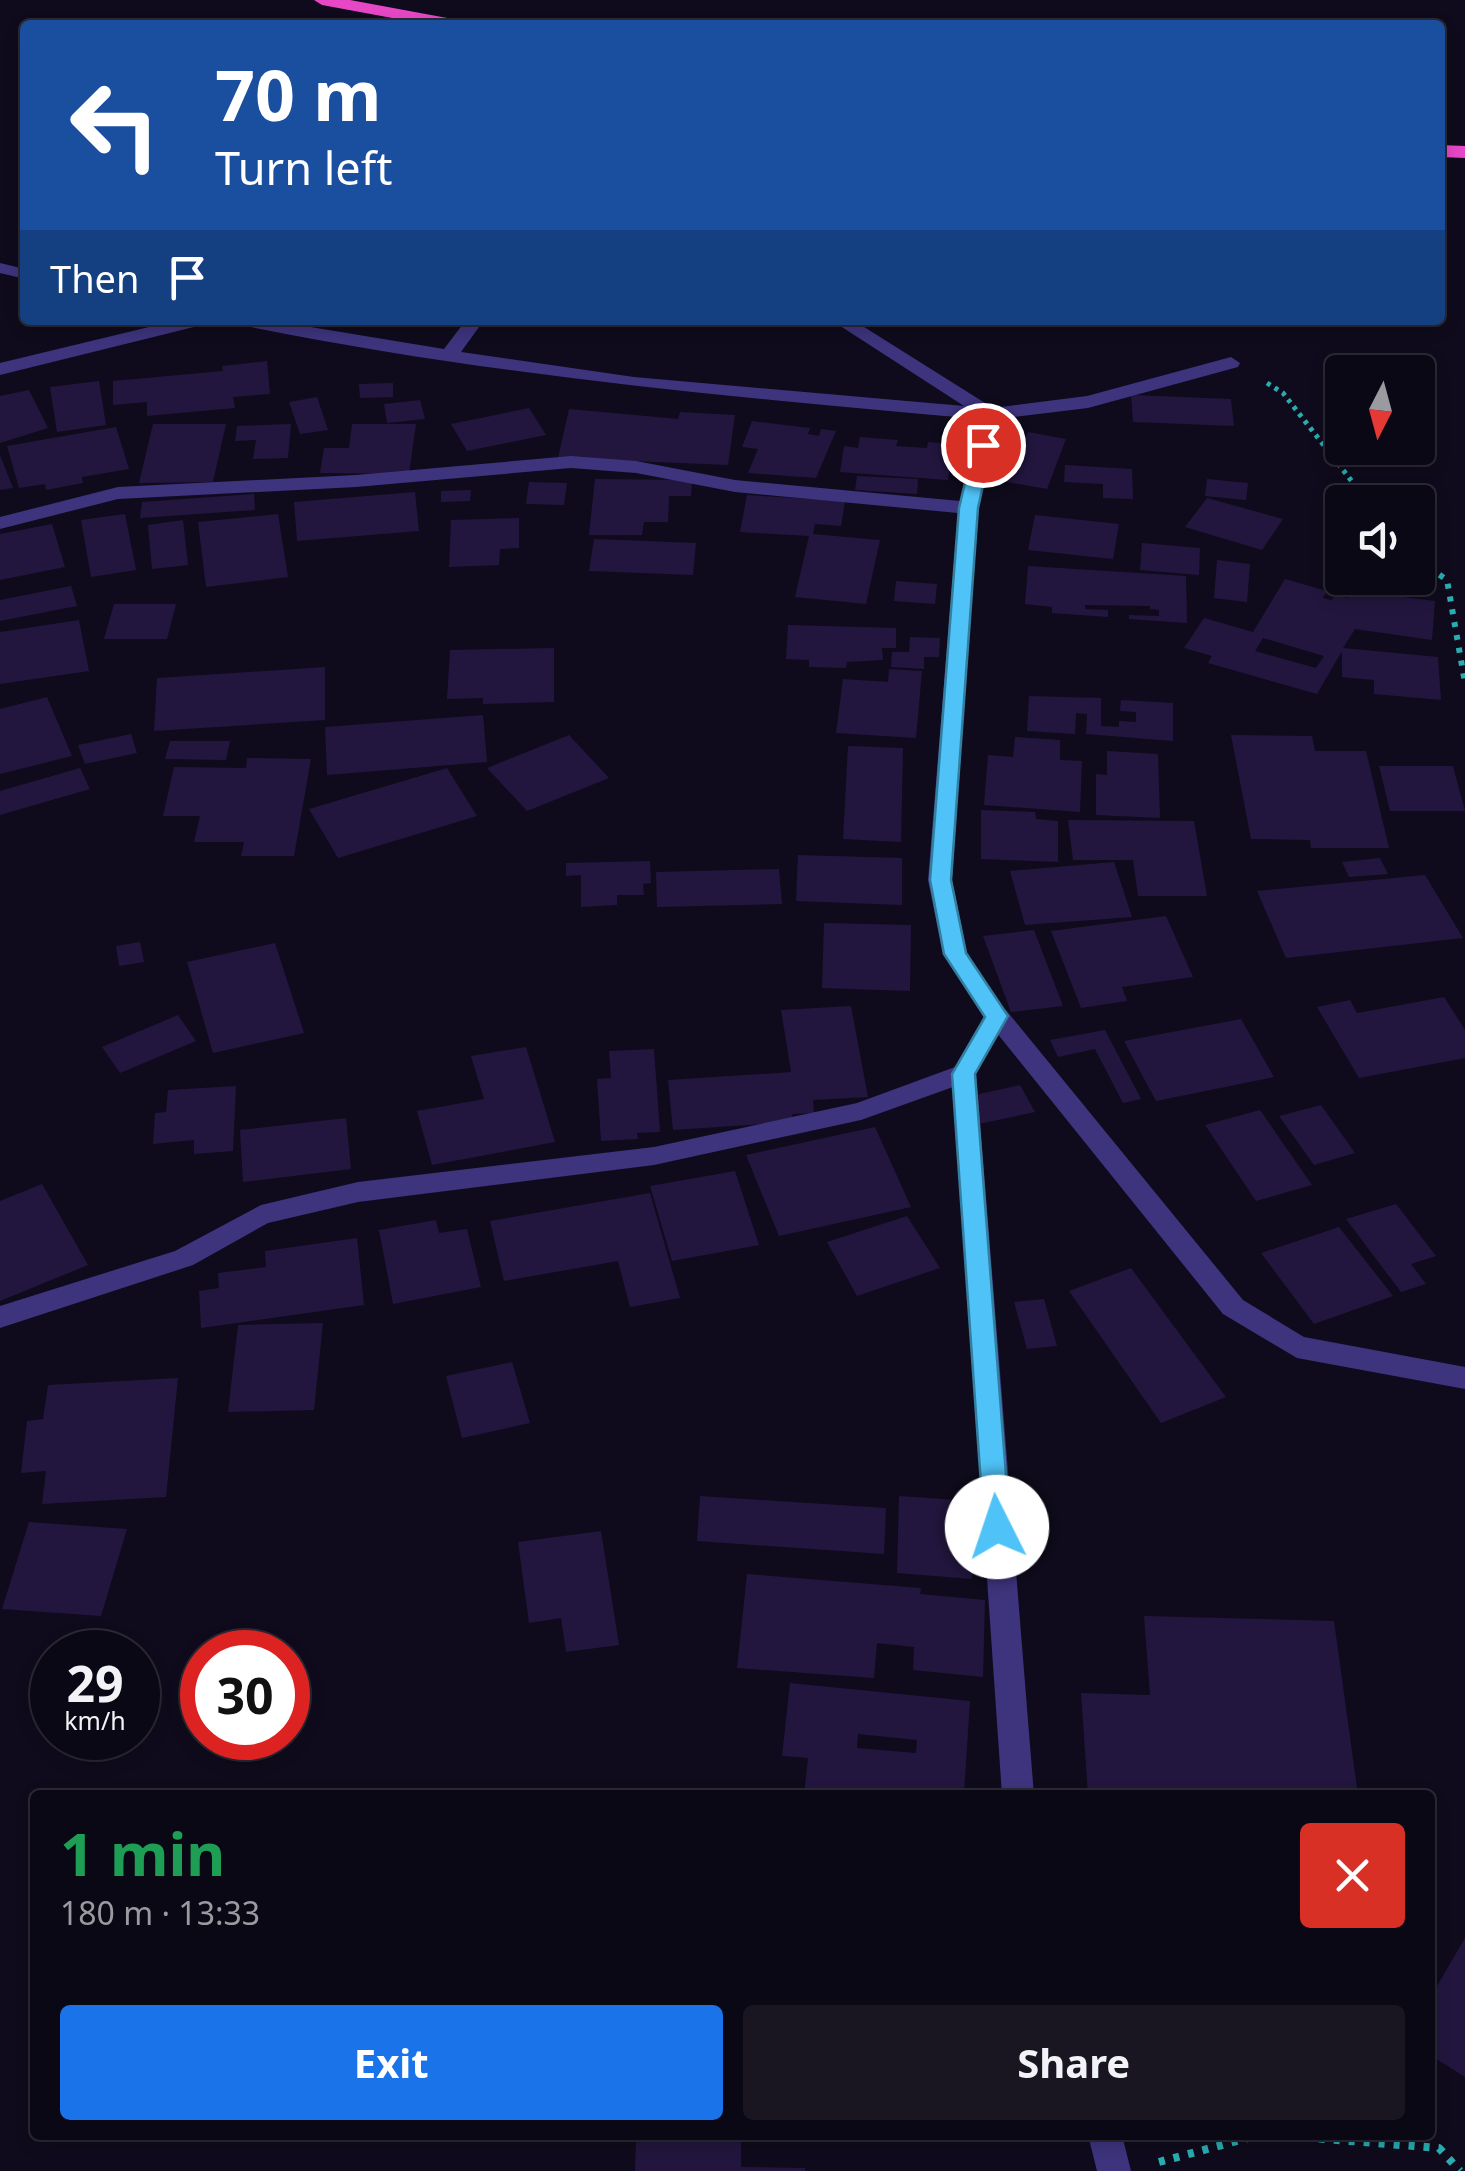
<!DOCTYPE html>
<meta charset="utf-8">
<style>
:root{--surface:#0b0815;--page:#191622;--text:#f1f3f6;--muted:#9a9aa0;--line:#2b2934;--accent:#1a73e8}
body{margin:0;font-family:"Noto Sans",sans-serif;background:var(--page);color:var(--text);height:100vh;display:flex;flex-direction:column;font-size:38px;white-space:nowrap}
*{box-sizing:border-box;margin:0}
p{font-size:32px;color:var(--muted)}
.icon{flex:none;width:55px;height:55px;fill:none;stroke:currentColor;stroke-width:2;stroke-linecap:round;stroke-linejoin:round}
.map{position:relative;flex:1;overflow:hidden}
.details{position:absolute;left:30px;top:1790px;width:1405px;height:350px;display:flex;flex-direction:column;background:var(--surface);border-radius:10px;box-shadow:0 5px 15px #0003,0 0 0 2px var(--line)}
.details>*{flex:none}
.top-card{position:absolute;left:20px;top:20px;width:1425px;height:305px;border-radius:10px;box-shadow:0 5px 15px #0003,0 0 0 2px var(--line);background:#1a4fa0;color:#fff;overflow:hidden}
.needle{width:65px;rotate:186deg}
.buttons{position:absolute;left:1325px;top:355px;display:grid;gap:20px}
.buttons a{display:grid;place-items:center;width:110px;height:110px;border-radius:10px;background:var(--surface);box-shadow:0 5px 15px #0003,0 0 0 2px var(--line);font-size:50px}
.speed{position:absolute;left:30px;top:1630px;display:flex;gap:20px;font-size:50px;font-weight:700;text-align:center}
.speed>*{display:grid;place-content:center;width:130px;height:130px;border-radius:50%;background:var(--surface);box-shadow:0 5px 15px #0003,0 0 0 2px var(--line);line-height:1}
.speed small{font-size:25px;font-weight:400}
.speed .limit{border:15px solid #d22;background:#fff;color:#111}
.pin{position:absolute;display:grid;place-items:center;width:85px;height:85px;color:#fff;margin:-42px;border:5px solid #fff;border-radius:50%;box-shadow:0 2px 10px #0007}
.me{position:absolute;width:110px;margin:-55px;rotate:356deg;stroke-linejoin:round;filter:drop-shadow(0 0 8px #0008)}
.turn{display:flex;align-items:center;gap:35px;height:210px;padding:0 30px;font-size:45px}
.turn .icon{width:130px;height:130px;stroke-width:2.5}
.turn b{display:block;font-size:70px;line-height:85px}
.then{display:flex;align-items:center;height:95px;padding:0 30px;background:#0003;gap:20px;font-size:38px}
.round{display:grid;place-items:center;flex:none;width:105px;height:105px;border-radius:10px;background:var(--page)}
.head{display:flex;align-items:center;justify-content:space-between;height:170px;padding:0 30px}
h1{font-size:60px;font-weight:700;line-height:75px;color:#1e9e55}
.cta{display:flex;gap:20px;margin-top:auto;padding:20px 30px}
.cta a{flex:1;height:115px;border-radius:10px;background:var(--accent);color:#fff;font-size:40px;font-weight:700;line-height:115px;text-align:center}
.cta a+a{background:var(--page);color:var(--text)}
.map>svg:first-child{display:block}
.building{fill:#22163e;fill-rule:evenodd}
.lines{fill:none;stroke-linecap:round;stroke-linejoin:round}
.path-far2{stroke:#29adb0;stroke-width:5;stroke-dasharray:4 5;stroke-linecap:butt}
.path-far1{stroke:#29adb0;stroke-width:6;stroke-dasharray:5 8;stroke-linecap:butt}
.path{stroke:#29adb0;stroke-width:8;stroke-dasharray:6 9;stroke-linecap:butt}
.service{fill:#3d347d;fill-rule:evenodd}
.minor{fill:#3d347d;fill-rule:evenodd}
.trunk{fill:#e647c5;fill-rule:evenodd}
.route{fill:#4fc3f7;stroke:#337fa1;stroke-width:2.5}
</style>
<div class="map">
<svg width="1465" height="2171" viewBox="0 0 1465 2171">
<rect width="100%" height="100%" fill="#0f0b1c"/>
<path class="building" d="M 267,361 L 270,394 L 233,397 L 235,408 L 147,416 L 147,402 L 113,405 L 113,381 L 223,371 L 222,366 Z
M 99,381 L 106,425 L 57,432 L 50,387 Z
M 393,383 L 393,397 L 360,398 L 359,384 Z
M 29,390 L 48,428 L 0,443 L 0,396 Z
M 1131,395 L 1231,399 L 1234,426 L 1133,422 Z
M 317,397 L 328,430 L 300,434 L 289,402 Z
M 420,400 L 425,419 L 387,423 L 384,404 Z
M 529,408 L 546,435 L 467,451 L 451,424 Z
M 569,409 L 678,419 L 680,412 L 735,415 L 728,465 L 558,458 Z
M 752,421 L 810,428 L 808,434 L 819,436 L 821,429 L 836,431 L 816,478 L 748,473 L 758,449 L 742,447 Z
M 153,424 L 226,424 L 213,482 L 139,483 Z
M 291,424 L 288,458 L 253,459 L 256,440 L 235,441 L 237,426 Z
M 352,424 L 416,424 L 409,474 L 320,473 L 324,448 L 349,448 Z
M 116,427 L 129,469 L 82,477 L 83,483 L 46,490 L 45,484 L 19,488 L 7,446 Z
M 1028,432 L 1066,439 L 1047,489 L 1007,482 Z
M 860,437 L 898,440 L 896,446 L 927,448 L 928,442 L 953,444 L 948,480 L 840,472 L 844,446 L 858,448 Z
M 0,455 L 13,488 L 0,490 Z
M 1065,465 L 1132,469 L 1133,499 L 1103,498 L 1103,484 L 1064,482 Z
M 857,476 L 918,479 L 917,494 L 855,490 Z
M 595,479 L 692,480 L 691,496 L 669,496 L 668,522 L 644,522 L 642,535 L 589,535 Z
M 1207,479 L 1248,483 L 1246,500 L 1205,496 Z
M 529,482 L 567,483 L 564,505 L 526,504 Z
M 471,490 L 470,501 L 441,502 L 441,491 Z
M 415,492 L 419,531 L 297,541 L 294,502 Z
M 254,494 L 255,510 L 140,518 L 142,502 Z
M 747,495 L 845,501 L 841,526 L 815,524 L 813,534 L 880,540 L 866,604 L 795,597 L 809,536 L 740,532 Z
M 1207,498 L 1283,519 L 1262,550 L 1185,527 Z
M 125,514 L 136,570 L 91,577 L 81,520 Z
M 278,514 L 288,577 L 206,587 L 198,522 Z
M 1035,515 L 1119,524 L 1113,559 L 1028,550 Z
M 519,518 L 519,548 L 500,549 L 499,565 L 449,567 L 451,520 Z
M 183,520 L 188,565 L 152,569 L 148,525 Z
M 52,524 L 65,567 L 0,580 L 0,534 Z
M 594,539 L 696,543 L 693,575 L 589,571 Z
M 1142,543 L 1200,548 L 1199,575 L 1140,570 Z
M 1217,560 L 1250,564 L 1247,602 L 1214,598 Z
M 1028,566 L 1186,576 L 1187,623 L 1129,619 L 1129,615 L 1159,616 L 1159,610 L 1150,609 L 1150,606 L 1085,605 L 1085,609 L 1108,610 L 1108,617 L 1052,613 L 1052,607 L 1025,604 Z
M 1285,579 L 1327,591 L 1323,598 L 1332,600 L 1335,595 L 1348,598 L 1349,590 L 1435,601 L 1432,640 L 1355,629 L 1343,648 L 1438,657 L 1441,700 L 1374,694 L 1374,680 L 1342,677 L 1342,651 L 1317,694 L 1208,663 L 1212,656 L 1184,648 L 1204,618 L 1253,632 ZM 1263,638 L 1324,656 L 1316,668 L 1255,651 Z
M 896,581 L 937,584 L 935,604 L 894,601 Z
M 71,586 L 77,606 L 0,621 L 0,600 Z
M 114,604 L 176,604 L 167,639 L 104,639 Z
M 79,620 L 89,671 L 0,684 L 0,632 Z
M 788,625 L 896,628 L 896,648 L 882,648 L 883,660 L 847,662 L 846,668 L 809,667 L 809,660 L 786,659 Z
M 910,637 L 940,638 L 939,657 L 924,657 L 924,669 L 891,667 L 892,652 L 909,652 Z
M 554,648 L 554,702 L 483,704 L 483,698 L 447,699 L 450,650 Z
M 325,667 L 325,720 L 154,731 L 157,678 Z
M 889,669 L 922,671 L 916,738 L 836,733 L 843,679 L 888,682 Z
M 1029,696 L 1101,698 L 1101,726 L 1119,727 L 1119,721 L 1136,722 L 1136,712 L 1120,711 L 1121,700 L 1173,703 L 1173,741 L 1086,734 L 1087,714 L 1076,713 L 1075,734 L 1027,731 Z
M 47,697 L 72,756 L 0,774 L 0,709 Z
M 483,715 L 487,762 L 327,775 L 325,727 Z
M 131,734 L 137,753 L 85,764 L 78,745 Z
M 569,735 L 609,778 L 527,811 L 487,768 Z
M 1231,735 L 1312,736 L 1315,751 L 1366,751 L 1389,848 L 1311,848 L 1310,840 L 1251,839 Z
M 1015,737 L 1060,740 L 1060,760 L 1082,761 L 1080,812 L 984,805 L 988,755 L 1013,757 Z
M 170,741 L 230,741 L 226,760 L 165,759 Z
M 848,746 L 903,748 L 901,842 L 843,839 Z
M 1107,751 L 1158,754 L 1160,818 L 1096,815 L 1096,774 L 1107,775 Z
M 247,758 L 311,759 L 294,856 L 241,856 L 244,842 L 194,842 L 200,816 L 163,816 L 174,767 L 246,768 Z
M 1379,766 L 1453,766 L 1465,811 L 1390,811 Z
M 80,768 L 90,789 L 0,815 L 0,791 Z
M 447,768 L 477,816 L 338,858 L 309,809 Z
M 981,810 L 1035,812 L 1036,819 L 1058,821 L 1058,862 L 981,859 Z
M 1068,820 L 1194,821 L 1207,896 L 1138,896 L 1133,860 L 1073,860 Z
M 798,855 L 902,858 L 902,905 L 796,901 Z
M 1380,858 L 1388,874 L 1349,877 L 1342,862 Z
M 650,861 L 651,883 L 643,884 L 644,895 L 617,895 L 617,905 L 581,907 L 581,875 L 566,876 L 566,863 Z
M 1114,862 L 1132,917 L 1025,925 L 1010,871 Z
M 779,869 L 782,904 L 657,907 L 656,872 Z
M 1425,875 L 1463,938 L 1286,958 L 1257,891 Z
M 1166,916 L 1193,977 L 1122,987 L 1127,1001 L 1081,1008 L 1051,931 Z
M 824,923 L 911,925 L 910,991 L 822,988 Z
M 1034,930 L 1063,1006 L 1011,1012 L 983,936 Z
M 140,942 L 144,962 L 119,966 L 116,946 Z
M 275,943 L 304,1033 L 213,1053 L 187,962 Z
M 1444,997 L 1465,1030 L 1465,1058 L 1359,1078 L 1317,1007 L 1350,1000 L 1357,1013 Z
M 851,1006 L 868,1097 L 813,1100 L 814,1113 L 792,1114 L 793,1122 L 673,1130 L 668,1080 L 791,1072 L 781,1010 Z
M 178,1015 L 196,1041 L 120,1073 L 102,1047 Z
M 1241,1019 L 1274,1077 L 1156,1101 L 1124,1041 Z
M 1105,1030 L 1141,1099 L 1123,1103 L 1095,1049 L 1058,1057 L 1050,1040 Z
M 526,1047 L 555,1142 L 432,1165 L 417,1111 L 484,1099 L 471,1056 Z
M 654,1049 L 660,1132 L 637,1133 L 638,1139 L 601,1141 L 597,1079 L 611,1078 L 609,1051 Z
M 1020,1085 L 1035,1112 L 979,1124 L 966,1097 Z
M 236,1086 L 233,1151 L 194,1154 L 194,1140 L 153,1144 L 155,1113 L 166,1112 L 168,1090 Z
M 1321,1105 L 1355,1153 L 1314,1165 L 1279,1116 Z
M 1260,1110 L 1312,1185 L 1256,1201 L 1205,1125 Z
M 346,1118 L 351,1169 L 243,1182 L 240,1130 Z
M 875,1127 L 911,1207 L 779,1236 L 746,1155 Z
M 735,1171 L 759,1245 L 672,1261 L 650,1186 Z
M 42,1184 L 88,1265 L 0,1301 L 0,1201 Z
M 650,1193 L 680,1298 L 630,1307 L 618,1261 L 504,1281 L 490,1221 Z
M 1396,1204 L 1436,1256 L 1411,1264 L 1426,1284 L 1401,1292 L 1346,1219 Z
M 907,1216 L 940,1268 L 857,1296 L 827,1242 Z
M 436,1220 L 439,1233 L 467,1229 L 481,1287 L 393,1304 L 379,1230 Z
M 1339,1227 L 1393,1296 L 1314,1324 L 1261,1253 Z
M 357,1238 L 364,1305 L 201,1328 L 199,1291 L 219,1288 L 218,1273 L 266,1267 L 265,1251 Z
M 1131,1268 L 1226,1397 L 1161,1423 L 1069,1291 Z
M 1044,1299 L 1057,1346 L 1027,1349 L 1014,1302 Z
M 323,1323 L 314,1410 L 228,1412 L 238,1325 Z
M 512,1362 L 530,1423 L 462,1438 L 446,1376 Z
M 178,1378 L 166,1497 L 42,1504 L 46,1471 L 21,1473 L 27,1421 L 43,1419 L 48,1385 Z
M 700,1496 L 886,1508 L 884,1554 L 697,1541 Z
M 899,1496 L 973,1501 L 972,1579 L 897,1573 Z
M 29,1522 L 127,1529 L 101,1616 L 2,1609 Z
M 601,1531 L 619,1645 L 566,1652 L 561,1618 L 529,1623 L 518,1542 Z
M 747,1574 L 921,1588 L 920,1594 L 985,1600 L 983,1677 L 913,1670 L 914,1647 L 877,1643 L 874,1678 L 737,1668 Z
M 1144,1616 L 1334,1621 L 1358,1795 L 1088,1795 L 1081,1693 L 1150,1695 Z
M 790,1683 L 970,1701 L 964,1793 L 933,1790 L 933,1795 L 804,1795 L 808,1758 L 782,1756 ZM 858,1734 L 917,1740 L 916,1753 L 857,1748 Z
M 1465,1938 L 1465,2077 L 1430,2055 L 1430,1998 Z
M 636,2140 L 741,2141 L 741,2167 L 805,2168 L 805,2171 L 635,2171 Z"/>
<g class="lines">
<path class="path-far2" d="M 1267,383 L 1283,393 L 1368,502"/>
<path class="path-far1" d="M 1418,560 L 1447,580 L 1465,683"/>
<path class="path" d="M 1274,2135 L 1439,2148 L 1460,2171
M 1159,2162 L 1259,2135"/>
<path class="service" d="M 997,1007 L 1006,1010 L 1243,1300 L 1304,1337 L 1465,1367 L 1465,1389 L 1297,1358 L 1223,1314 L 988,1022 L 985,1016 L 988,1010 Z"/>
<path class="minor" d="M 0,263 L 25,269 L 25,279 L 0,273 Z
M 178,320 L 209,320 L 206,324 L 0,375 L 0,363 Z
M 232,320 L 268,320 L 444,349 L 466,320 L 484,320 L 461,352 L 634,377 L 964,406 L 831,320 L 853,320 L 993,408 L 1087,396 L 1231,357 L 1240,363 L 1238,367 L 1088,408 L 998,419 L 978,508 L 952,880 L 967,953 L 1009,1016 L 976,1073 L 1034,1795 L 1002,1795 L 953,1087 L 861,1120 L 654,1165 L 358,1202 L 268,1223 L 193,1265 L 0,1328 L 0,1306 L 175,1251 L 261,1205 L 358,1182 L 654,1147 L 857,1103 L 955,1067 L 985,1016 L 943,954 L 928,880 L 958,513 L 735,492 L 636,473 L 571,468 L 356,487 L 118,499 L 0,529 L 0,517 L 118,487 L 356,475 L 571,456 L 636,461 L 735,480 L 960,501 L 979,419 C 730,397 486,375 241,325 Z
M 1088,2135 L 1122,2135 L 1131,2171 L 1097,2171 Z"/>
<path class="trunk" d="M 314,0 L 350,0 L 458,20 L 467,25 L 430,25 L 322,5 Z
M 1440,145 L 1465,146 L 1465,158 L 1440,157 Z"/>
</g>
<path class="route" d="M 983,440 L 992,445 L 978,508 L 951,880 L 966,953 L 1008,1016 L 975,1074 L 1010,1527 L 1007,1535 L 997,1538 L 988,1535 L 984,1527 L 952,1074 L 985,1017 L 944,954 L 930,880 L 959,508 L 974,445 Z"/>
</svg>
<div class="buttons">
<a><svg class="needle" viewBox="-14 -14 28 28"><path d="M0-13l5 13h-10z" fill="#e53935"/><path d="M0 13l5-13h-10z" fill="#9a9aa0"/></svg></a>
<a><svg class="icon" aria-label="sound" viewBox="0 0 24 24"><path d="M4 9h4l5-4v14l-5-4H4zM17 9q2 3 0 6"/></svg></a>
</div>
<div class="speed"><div>29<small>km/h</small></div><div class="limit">30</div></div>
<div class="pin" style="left:983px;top:445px;background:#d93025"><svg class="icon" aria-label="arrive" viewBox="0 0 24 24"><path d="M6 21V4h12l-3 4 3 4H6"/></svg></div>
<svg class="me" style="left:997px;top:1527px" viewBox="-20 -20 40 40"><circle r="19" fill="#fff"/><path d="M0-13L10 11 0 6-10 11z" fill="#4fc3f7"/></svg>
<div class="top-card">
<div class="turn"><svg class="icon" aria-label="left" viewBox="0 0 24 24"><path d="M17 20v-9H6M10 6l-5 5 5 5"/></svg><div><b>70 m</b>Turn left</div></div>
<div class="then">Then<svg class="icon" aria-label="arrive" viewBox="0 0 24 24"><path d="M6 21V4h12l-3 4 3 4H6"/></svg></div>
</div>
<section class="details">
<div class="head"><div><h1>1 min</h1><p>180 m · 13:33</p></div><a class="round" style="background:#d93025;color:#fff"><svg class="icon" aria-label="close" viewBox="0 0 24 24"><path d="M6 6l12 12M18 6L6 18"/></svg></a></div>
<div class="cta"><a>Exit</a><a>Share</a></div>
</section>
</div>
